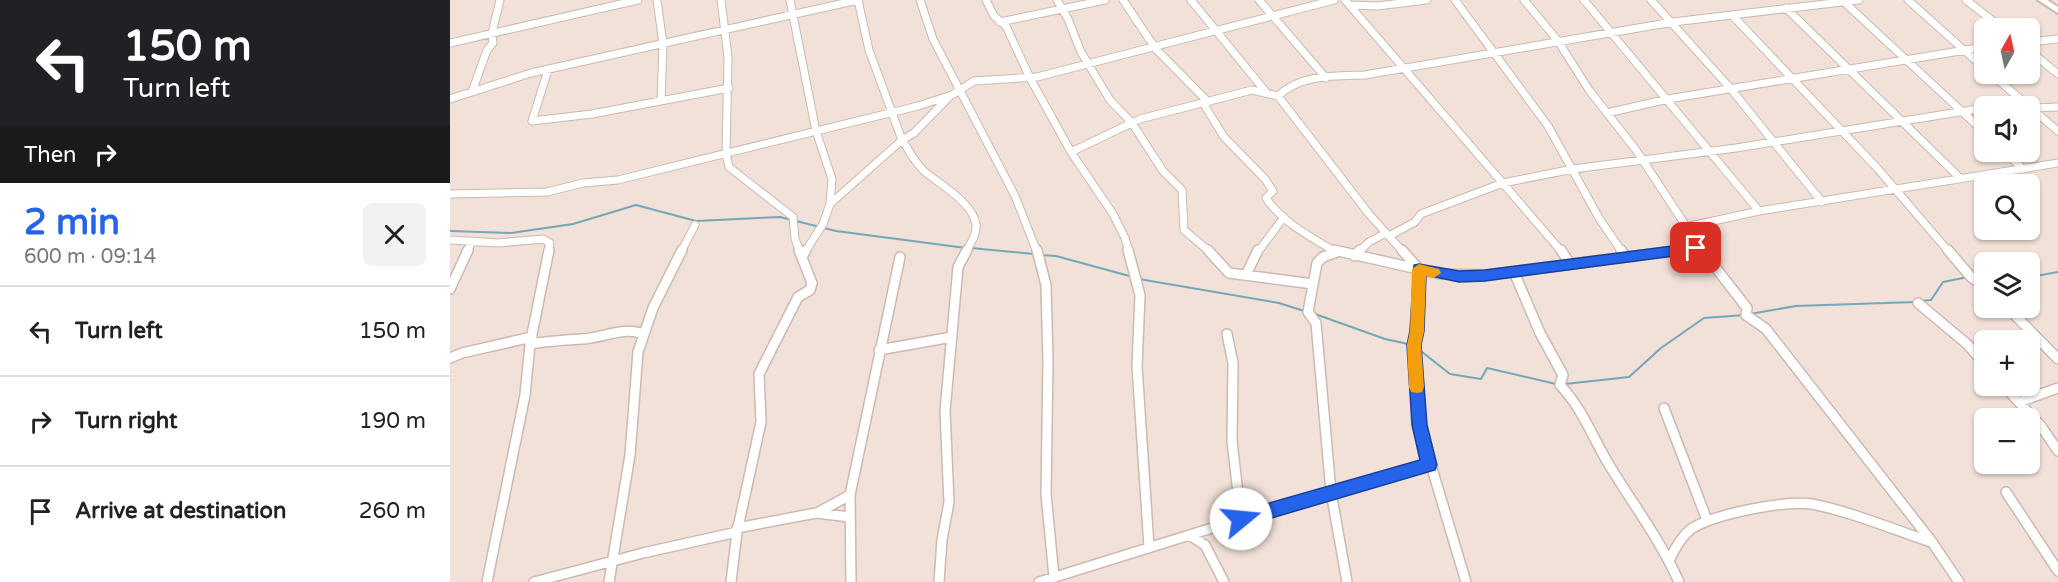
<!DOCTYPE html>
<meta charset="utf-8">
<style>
:root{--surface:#fff;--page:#f2f2f2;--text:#222;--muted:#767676;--line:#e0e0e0;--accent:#2563eb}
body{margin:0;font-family:"Varela Round",sans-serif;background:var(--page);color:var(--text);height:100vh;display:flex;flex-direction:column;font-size:22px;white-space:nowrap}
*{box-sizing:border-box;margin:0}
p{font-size:20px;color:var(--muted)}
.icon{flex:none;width:33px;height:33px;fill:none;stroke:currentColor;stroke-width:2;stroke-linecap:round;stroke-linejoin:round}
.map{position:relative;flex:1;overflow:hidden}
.drawer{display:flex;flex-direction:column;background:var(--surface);width:450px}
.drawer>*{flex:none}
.top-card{background:#202124;color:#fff;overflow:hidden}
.needle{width:39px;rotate:9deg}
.buttons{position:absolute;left:1524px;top:18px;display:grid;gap:12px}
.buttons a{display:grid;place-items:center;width:66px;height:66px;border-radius:9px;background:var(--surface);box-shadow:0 2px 4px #0004;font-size:30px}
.pin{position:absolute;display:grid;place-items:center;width:51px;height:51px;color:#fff;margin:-26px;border-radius:12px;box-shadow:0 3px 9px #0006}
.me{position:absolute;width:66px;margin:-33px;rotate:73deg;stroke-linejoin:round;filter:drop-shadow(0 0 4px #0008)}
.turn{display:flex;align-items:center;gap:21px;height:126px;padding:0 24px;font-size:27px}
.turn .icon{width:78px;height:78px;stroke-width:2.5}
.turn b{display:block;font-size:42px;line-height:51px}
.then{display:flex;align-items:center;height:57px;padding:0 24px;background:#0003;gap:12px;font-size:22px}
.round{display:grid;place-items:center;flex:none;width:63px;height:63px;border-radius:9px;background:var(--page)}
.headline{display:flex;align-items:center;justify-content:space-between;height:102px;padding:0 24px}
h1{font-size:36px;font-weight:800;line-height:45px;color:var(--accent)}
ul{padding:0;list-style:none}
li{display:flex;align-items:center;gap:18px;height:90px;padding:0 24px;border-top:2px solid var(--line)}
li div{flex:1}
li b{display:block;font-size:22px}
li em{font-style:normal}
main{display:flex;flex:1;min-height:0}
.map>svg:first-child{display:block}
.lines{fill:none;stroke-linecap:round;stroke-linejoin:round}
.stream{stroke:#74a7b8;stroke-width:2}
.minor-far1-casing{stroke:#cabab1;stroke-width:9}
.minor-casing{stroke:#cabab1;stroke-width:12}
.tertiary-casing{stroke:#cabab1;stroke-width:4}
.minor-far1{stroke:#fff;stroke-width:7}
.minor{stroke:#fff;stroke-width:9}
.tertiary{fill:#fff;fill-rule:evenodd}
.route{fill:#2563eb;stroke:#184099;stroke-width:1.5}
.slow{fill:#f59e0b}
</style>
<main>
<section class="drawer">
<div class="top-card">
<div class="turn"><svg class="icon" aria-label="left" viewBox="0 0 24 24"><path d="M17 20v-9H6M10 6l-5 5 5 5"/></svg><div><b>150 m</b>Turn left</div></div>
<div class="then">Then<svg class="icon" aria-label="right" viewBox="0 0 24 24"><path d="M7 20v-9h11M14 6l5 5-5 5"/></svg></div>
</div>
<div class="headline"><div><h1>2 min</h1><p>600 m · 09:14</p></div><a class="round"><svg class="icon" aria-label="close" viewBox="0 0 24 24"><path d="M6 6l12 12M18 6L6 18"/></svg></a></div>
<ul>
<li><svg class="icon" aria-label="left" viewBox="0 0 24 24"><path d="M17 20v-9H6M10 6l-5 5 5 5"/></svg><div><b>Turn left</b></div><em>150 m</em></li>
<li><svg class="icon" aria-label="right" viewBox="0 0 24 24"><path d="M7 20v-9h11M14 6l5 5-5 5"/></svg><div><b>Turn right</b></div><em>190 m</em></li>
<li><svg class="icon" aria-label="arrive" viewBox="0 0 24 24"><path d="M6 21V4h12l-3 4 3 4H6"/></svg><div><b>Arrive at destination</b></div><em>260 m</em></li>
</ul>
</section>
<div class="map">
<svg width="1608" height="582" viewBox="0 0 1608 582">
<rect width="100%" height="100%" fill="#f2e1d8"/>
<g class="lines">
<path class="stream" d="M 0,231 L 61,233 L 123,224 L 186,205 L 246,221 L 330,217 L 386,231 L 516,248
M 521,248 L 584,254
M 590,255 L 606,256 L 683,277
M 1523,276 L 1529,273 L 1534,274
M 1580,277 L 1608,272
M 689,279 L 829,303 L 854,311
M 1470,301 L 1481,300 L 1493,282 L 1518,277
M 865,314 L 935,339 L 963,345
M 1300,314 L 1346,306 L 1465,302
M 967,348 L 1000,374 L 1031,379 L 1037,368 L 1106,384
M 1115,384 L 1179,377 L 1211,348 L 1254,318 L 1295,315"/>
<g class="minor-far1-casing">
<path id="minor-far1" d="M 207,0 L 213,44 L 211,101
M 271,0 L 278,57 L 276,154 L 279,167 L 343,217 L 345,239 L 350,252
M 340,0 L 366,131 L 382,179 L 380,204 L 373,224 L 355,252
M 470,0 L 483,39 L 565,196 L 587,252
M 536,0 L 544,16 L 556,26 L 580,78 L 621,152 L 663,214 L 675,238 L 679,252
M 607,0 L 618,19 L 631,52 L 660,100 L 682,123 L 713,171 L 732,190 L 734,230 L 760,252
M 673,0 L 705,48 L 758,102
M 741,0 L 816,92
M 809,0 L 876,78
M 895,0 L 1112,252
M 1005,0 L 1098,126 L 1149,218 L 1172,252
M 1074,0 L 1108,41 L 1139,90 L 1186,150 L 1253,252
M 1134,0 L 1309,211
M 1201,0 L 1281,89 L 1372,202
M 1458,0 L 1534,68
M 1516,0 L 1552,28
M 1394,2 L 1534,132
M 900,5 L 927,6 L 977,0
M 1336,8 L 1510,178
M 1282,15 L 1428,169 L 1499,252
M 550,22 L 655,0
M 1580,42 L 1608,39
M 0,43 L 188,0
M 1580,51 L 1608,74
M 98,70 L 82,121 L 142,114 L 279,88
M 1541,74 L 1608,131
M 22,92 L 37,50 L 43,43 L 42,33 L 50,0
M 828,96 C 851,74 885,76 915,75 L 1223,22 L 1409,0
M 499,97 L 464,133 L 452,140 C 459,150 465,163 474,171 C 489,184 524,203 526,225 C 527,235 520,244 516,252
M 0,99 L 81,73 L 408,0
M 753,103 L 774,137 L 815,179 L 823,191 L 816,198 C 832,222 862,238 886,252
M 1581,108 L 1608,107
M 1157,113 L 1218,99 L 1534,47
M 621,152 L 690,119 L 802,90 L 828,96 L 919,214 L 953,252
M 1555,152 L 1573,169
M 0,194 L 97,192 L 133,183 L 168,180 L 468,106 L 502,95 L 524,81 L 587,77 L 884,0
M 380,204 L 452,140 L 419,50 L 408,0
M 1236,227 L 1309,211 L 1608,163
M 939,236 L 965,222 L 971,214 L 1053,183 L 1123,169 L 1286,148 L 1534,108
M 0,240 L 48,243 L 93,239 L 100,243 L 98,252
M 17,252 L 22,241
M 231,252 L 245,225
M 808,252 L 834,217
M 909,252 L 919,242 L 936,233
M 1221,252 L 1250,248"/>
</g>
<g class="minor-casing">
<path id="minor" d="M 587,250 L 596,285 L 598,361 L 596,494 L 604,577
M 678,250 L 690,295 L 687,366 L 699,547
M 758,250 L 779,273 L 863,284
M 884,250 L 990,274 L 1035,275 L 1233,250
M 952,250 L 966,266
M 1111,250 L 1120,264
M 1171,250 L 1176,257
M 1252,250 L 1297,308 L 1296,315 L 1316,329 L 1482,542 L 1509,582
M 1498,250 L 1521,277 L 1534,286
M 887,252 L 873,257 L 867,263 L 858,312 L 866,323 L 881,492 L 897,582
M 904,256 L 910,250
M 352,257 L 356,250
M 969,269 L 967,331 L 964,345 L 969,425 L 1016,582
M 1064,272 L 1090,333 L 1113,375 L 1110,385 C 1132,408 1142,436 1158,463 C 1182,503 1210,539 1229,582
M 796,275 L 808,250
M 0,289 L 18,250
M 1468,303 L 1517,344 L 1534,363
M 1558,308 L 1608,359
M 777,334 L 783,363 L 782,441 L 791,519
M 80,344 C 98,341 115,340 132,339 C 153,338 173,326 193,334
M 429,350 L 502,337
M 0,358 L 12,353 L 82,337
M 1554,386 L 1591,426 L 1608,451
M 1569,402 L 1608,388
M 1214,408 L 1257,520
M 1556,492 L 1608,571
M 367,513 L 400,495
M 287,528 L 366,513 L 400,517
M 739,535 L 755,545 L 774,582
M 1220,559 C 1225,548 1231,537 1241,529 C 1264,514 1335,500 1362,504 C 1402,512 1442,529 1481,542
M 37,582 L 75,395 L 80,344 L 99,250
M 84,582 L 193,553 L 287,532
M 159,582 L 180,455 L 188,352 L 203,308 L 232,250
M 281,582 L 287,532 L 311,422 L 309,374 L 348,297 L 360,290 L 362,283 L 349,250
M 401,582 L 400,495 L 450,257
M 489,582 L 492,540 L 499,502 L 495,411 L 508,267 L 517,250
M 589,582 L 791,519 L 979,465"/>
</g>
<g class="tertiary-casing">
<path id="tertiary" d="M 1588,0 L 1597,0 L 1608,7 L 1608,13 Z"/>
</g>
<use href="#minor-far1" class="minor-far1"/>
<use href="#minor" class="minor"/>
<use href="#tertiary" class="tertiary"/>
</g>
<path class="route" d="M 1246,243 L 1252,248 L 1246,253 L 1035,281 L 1009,282 L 976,275 L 974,331 L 971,345 L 977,425 L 987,465 L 985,470 L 791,527 L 785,524 L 782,519 L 785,513 L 791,511 L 970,460 L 962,425 L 957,345 L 960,331 L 964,265 L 969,264 L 1009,271 L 1035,270 Z"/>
<path class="slow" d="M 969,264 L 989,269 L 991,273 L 984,278 L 976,276 L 974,331 L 971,345 L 974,387 L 972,392 L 967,393 L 961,392 L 959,387 L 957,345 L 960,331 L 962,269 Z"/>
</svg>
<div class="buttons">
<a><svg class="needle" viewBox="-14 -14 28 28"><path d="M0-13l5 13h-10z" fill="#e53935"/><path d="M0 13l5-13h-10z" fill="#767676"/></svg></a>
<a><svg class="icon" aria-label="sound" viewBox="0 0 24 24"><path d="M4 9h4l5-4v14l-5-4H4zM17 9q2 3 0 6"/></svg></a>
<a><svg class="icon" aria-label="search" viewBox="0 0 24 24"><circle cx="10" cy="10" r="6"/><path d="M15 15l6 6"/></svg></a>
<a><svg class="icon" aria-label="layers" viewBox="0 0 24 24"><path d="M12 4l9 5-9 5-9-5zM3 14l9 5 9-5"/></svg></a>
<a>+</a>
<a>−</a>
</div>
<div class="pin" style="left:1246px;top:248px;background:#d93025"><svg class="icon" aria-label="arrive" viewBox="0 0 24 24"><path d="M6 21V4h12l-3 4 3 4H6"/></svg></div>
<svg class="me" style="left:791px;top:519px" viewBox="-20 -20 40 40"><circle r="19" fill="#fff"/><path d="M0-13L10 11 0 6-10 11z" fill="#2563eb"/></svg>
</div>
</main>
